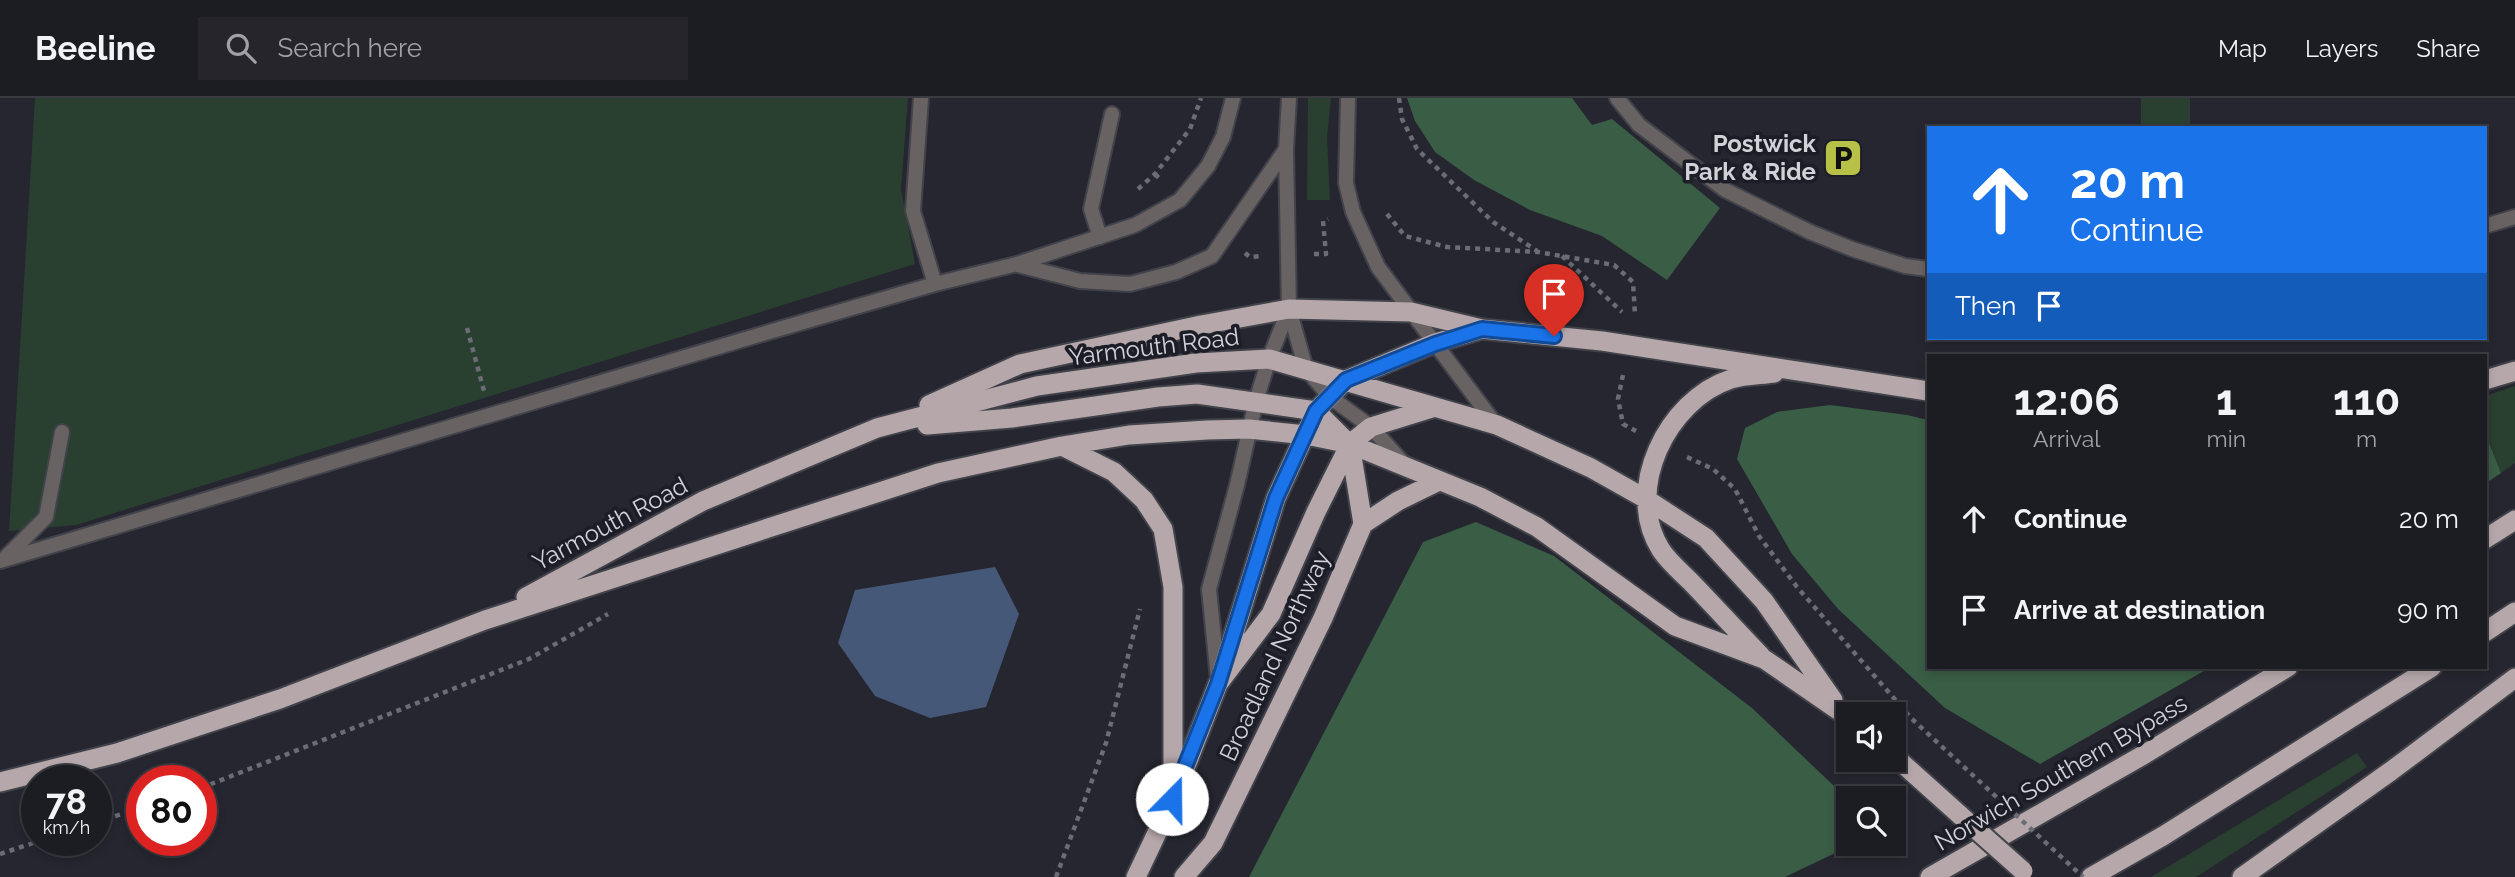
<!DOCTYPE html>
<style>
:root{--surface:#1c1c23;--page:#25252b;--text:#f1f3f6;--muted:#a0a1a6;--line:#3a3a41}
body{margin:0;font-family:Raleway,sans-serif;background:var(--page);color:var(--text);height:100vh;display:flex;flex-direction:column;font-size:26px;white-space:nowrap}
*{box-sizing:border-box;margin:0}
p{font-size:23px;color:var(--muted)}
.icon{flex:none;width:38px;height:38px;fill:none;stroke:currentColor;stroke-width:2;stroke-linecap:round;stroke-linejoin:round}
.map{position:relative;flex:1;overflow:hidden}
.panel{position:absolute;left:1927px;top:256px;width:560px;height:315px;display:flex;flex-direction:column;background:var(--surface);border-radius:0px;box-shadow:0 4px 10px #0003,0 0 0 2px var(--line)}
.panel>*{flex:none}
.guide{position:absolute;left:1927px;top:28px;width:560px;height:214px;border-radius:0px;box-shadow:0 4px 10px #0003,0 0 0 2px var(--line);background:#1a73e8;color:#fff;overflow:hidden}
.fabs{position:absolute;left:1836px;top:604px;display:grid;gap:14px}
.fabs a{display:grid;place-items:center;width:70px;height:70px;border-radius:0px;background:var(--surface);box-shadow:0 4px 10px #0003,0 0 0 2px var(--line);font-size:35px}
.speed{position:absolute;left:21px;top:667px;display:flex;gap:14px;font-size:35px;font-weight:700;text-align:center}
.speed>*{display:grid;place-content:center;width:91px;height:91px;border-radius:50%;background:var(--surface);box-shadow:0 4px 10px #0003,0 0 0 2px var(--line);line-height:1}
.speed small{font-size:18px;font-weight:400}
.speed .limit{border:10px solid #d22;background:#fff;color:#111}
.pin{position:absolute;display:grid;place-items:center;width:60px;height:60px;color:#fff;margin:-72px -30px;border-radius:50% 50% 50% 0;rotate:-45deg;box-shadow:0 0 7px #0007}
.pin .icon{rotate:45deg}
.me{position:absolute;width:77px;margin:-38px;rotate:22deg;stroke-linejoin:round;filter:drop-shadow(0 0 5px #0008)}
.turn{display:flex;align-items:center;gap:24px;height:147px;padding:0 28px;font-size:32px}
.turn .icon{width:91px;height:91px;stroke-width:2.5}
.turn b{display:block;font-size:49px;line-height:60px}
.then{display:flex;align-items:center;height:66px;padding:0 28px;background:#0003;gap:14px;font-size:26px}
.eta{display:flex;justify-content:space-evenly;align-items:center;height:119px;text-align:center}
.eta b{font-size:42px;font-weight:700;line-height:49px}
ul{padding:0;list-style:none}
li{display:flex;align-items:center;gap:21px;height:91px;padding:0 28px}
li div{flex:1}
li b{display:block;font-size:26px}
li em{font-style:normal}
header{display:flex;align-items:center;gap:42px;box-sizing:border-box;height:98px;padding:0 35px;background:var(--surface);border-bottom:2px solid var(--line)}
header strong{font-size:33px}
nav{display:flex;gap:38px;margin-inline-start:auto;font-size:24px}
.search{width:490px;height:63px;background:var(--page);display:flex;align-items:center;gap:18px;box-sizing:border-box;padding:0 24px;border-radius:0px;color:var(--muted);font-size:26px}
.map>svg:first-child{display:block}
.green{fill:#293f30}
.forest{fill:#3a5d45}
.water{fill:#455878}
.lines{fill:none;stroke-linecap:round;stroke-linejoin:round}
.service-casing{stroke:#41424a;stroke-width:18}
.trunk-casing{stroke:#41424a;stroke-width:23}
.path{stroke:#6b6c74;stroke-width:4.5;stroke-dasharray:5 5;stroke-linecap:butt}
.service{stroke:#686263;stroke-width:14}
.trunk{stroke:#b6a8aa;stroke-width:19}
.trunk-bridge-casing{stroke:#41424a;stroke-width:23;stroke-linecap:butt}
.path-bridge{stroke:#6b6c74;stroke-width:4.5;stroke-dasharray:5 5;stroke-linecap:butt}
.trunk-bridge{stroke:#b6a8aa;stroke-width:19}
.route-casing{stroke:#114b97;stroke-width:18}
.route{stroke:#1a73e8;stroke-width:12}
.labels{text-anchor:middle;stroke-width:7;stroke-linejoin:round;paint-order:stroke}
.poi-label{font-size:24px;font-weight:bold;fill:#d1d2d8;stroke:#1c1d26;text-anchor:end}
.street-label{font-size:24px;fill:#d1d2d8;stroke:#1c1d26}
</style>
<header>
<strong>Beeline</strong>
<div class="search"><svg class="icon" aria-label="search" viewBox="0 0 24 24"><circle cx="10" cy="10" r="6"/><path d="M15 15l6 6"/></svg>Search here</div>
<nav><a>Map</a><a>Layers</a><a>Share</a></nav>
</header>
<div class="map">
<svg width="2515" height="779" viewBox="0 0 2515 779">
<rect width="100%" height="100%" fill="#25262f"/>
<path class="green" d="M 35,0 L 908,0 L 901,91 L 915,166 L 76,427 L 9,433 Z
M 1308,0 L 1331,0 L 1327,39 L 1330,102 L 1307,102 Z
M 2141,0 L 2190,0 L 2190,30 L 2141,30 Z
M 2515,288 L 2515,365 L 2501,375 L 2485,335 L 2485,298 Z
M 2357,655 L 2367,669 L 2196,779 L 2151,779 Z"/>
<path class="forest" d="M 1407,0 L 1572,0 L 1592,27 L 1612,21 L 1720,110 L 1667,182 L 1602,138 L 1530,112 L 1474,82 L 1435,54 L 1415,23 Z
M 1830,307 L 1907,317 L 1928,322 L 1928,569 L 2211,569 L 2040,666 L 1945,610 L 1838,511 L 1792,456 L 1737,361 L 1745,330 L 1777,314 Z
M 2485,335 L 2501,375 L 2485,386 Z
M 1476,424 L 1554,458 L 1752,610 L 1833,687 L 1848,708 L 1848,746 L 1854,746 L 1785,779 L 1249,779 L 1423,444 Z"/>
<path class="water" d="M 995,469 L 1019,516 L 986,609 L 930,620 L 875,598 L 838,545 L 855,492 Z"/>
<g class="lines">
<g class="service-casing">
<path id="service" d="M 921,0 L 913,113 L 935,186
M 1289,0 L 1286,51 L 1289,211 L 1306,271 L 1330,299 L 1371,329 L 1405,367
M 1348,0 L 1346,85 L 1353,114 L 1378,169 L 1496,327
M 1617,0 L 1639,27 L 1725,92 L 1810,134 L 1852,151 L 1905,168 L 1928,171
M 2485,128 L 2515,119
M 1100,139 L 1091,111 L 1112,16
M 1018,167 L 1080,183 L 1130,186 L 1176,174 L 1212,158 L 1286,51
M 3,462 L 46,419 L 62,334
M 0,463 L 779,231 L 935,186 L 1017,166 L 1135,127 L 1180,102 L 1208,68 L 1223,39 L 1233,0
M 1218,581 L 1209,491 L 1237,387 L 1256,303 L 1269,261 L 1289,211"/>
</g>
<g class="trunk-casing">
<path id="trunk" d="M 2485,282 L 2515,273
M 929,307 L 1020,266 L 1201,227 L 1289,211 L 1411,214 L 1482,231 L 1602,243 L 1928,293
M 927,327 L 1012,320 L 1158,299 L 1197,296 L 1316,313 L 1349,346
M 1350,346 L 1363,426
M 1062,348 L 1114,374 L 1144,402 L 1163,431 L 1173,489 L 1173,689
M 2485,441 L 2515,422
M 526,499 L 703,403 L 877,330 L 1037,288 L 1196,265 L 1269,261 L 1497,327 L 1591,370 L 1646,401 L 1706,440 L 1764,503 L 1833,602
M 2485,534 L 2515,514
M 1761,558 C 1737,533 1714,508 1691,484 C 1681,474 1669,464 1661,452 C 1623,392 1667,302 1731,281 C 1744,277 1760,277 1774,275
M 1223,571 L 1276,400 L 1316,313 L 1346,282 L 1435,245 L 1482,231
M 1894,658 L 1961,718
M 0,684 L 117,655 L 280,601 L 485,522 L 938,375 L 1062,348 L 1129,337 L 1207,332 L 1249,331 L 1306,337 L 1350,346 L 1480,399 L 1537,429 L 1675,528 L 1764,561 L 1848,619
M 1136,779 L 1173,701 L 1218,586 L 1271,516 L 1316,414 L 1350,346 L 1371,329 L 1432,310
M 1184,779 L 1213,745 L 1323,520 L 1363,426 L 1398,403 L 1439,383
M 1930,779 L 2145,656 L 2288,569
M 2091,779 L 2163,738 L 2432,569
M 2242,779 L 2391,673 L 2515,580"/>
</g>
<path class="path" d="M 1399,0 L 1402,21 L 1417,51 L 1493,124 L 1537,153
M 1155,76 L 1162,83
M 1138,91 L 1155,76 L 1190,31 L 1201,0
M 1387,116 L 1405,138 L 1447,149 L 1538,154 L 1614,167 L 1633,184 L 1635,217
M 1245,155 L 1250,159 L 1263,158
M 1314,156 L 1326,156 L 1323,123 L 1328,121
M 1562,158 L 1622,214
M 467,230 L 484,293
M 1623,277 L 1618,301 L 1623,326 L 1636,333
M 1687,359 L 1713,371 L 1735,391 L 1759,438 L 1797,489 L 1912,621
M 201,690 L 529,561 L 608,516
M 96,724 L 142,710
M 0,756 L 42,742
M 1056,779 L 1106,645 L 1140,511"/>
<use href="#service" class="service"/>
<use href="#trunk" class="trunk"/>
<g class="trunk-bridge-casing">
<path id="trunk-bridge" d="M 1961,718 L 2023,773"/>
</g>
<path class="path-bridge" d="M 1912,621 L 2083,779"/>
<use href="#trunk-bridge" class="trunk-bridge"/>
</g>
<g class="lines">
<g class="route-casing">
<path id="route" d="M 1172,701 L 1218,586 L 1276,400 L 1316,313 L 1346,282 L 1435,246 L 1482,231 L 1554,238"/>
</g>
<use href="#route" class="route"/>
</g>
<defs>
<g id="parking-square" transform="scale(2.0125)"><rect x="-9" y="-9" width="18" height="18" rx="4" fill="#b7c147" stroke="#1c1d26"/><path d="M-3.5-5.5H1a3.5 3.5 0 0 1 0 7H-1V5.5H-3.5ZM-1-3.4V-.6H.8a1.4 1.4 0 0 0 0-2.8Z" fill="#111"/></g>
</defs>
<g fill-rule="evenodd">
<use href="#parking-square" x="1843" y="60"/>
</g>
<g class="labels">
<g class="poi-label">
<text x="1816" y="54">Postwick<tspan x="1816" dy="28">Park &amp; Ride</tspan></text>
</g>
<g class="street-label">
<text transform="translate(1154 249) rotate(-7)" y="8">Yarmouth Road</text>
<text transform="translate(610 426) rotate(-28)" y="8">Yarmouth Road</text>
<text transform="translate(1275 558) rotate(-65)" y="8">Broadland Northway</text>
<text transform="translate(2061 675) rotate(-30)" y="8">Norwich Southern Bypass</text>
</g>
</g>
</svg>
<div class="fabs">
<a><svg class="icon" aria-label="sound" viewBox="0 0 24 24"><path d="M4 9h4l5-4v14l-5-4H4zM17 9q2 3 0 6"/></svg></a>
<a><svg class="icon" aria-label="search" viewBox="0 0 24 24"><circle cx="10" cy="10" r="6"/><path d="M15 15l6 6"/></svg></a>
</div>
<div class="speed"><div>78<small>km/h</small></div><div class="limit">80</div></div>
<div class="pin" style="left:1554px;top:238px;background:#d93025"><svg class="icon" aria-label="arrive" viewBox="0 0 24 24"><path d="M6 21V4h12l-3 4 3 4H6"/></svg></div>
<svg class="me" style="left:1172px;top:701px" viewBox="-20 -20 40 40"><circle r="19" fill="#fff"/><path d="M0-13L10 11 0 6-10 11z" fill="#1a73e8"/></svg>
<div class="guide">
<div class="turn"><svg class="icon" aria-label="ahead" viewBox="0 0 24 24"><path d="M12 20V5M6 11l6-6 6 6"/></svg><div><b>20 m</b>Continue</div></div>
<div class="then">Then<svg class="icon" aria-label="arrive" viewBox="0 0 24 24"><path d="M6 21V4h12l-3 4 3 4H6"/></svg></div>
</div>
<section class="panel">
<div class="eta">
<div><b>12:06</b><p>Arrival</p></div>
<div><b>1</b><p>min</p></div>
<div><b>110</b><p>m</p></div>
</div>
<ul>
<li><svg class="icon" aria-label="ahead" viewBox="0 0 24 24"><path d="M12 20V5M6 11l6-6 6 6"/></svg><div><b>Continue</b></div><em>20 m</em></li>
<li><svg class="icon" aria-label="arrive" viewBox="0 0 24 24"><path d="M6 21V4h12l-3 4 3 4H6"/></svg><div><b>Arrive at destination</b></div><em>90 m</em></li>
</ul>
</section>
</div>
